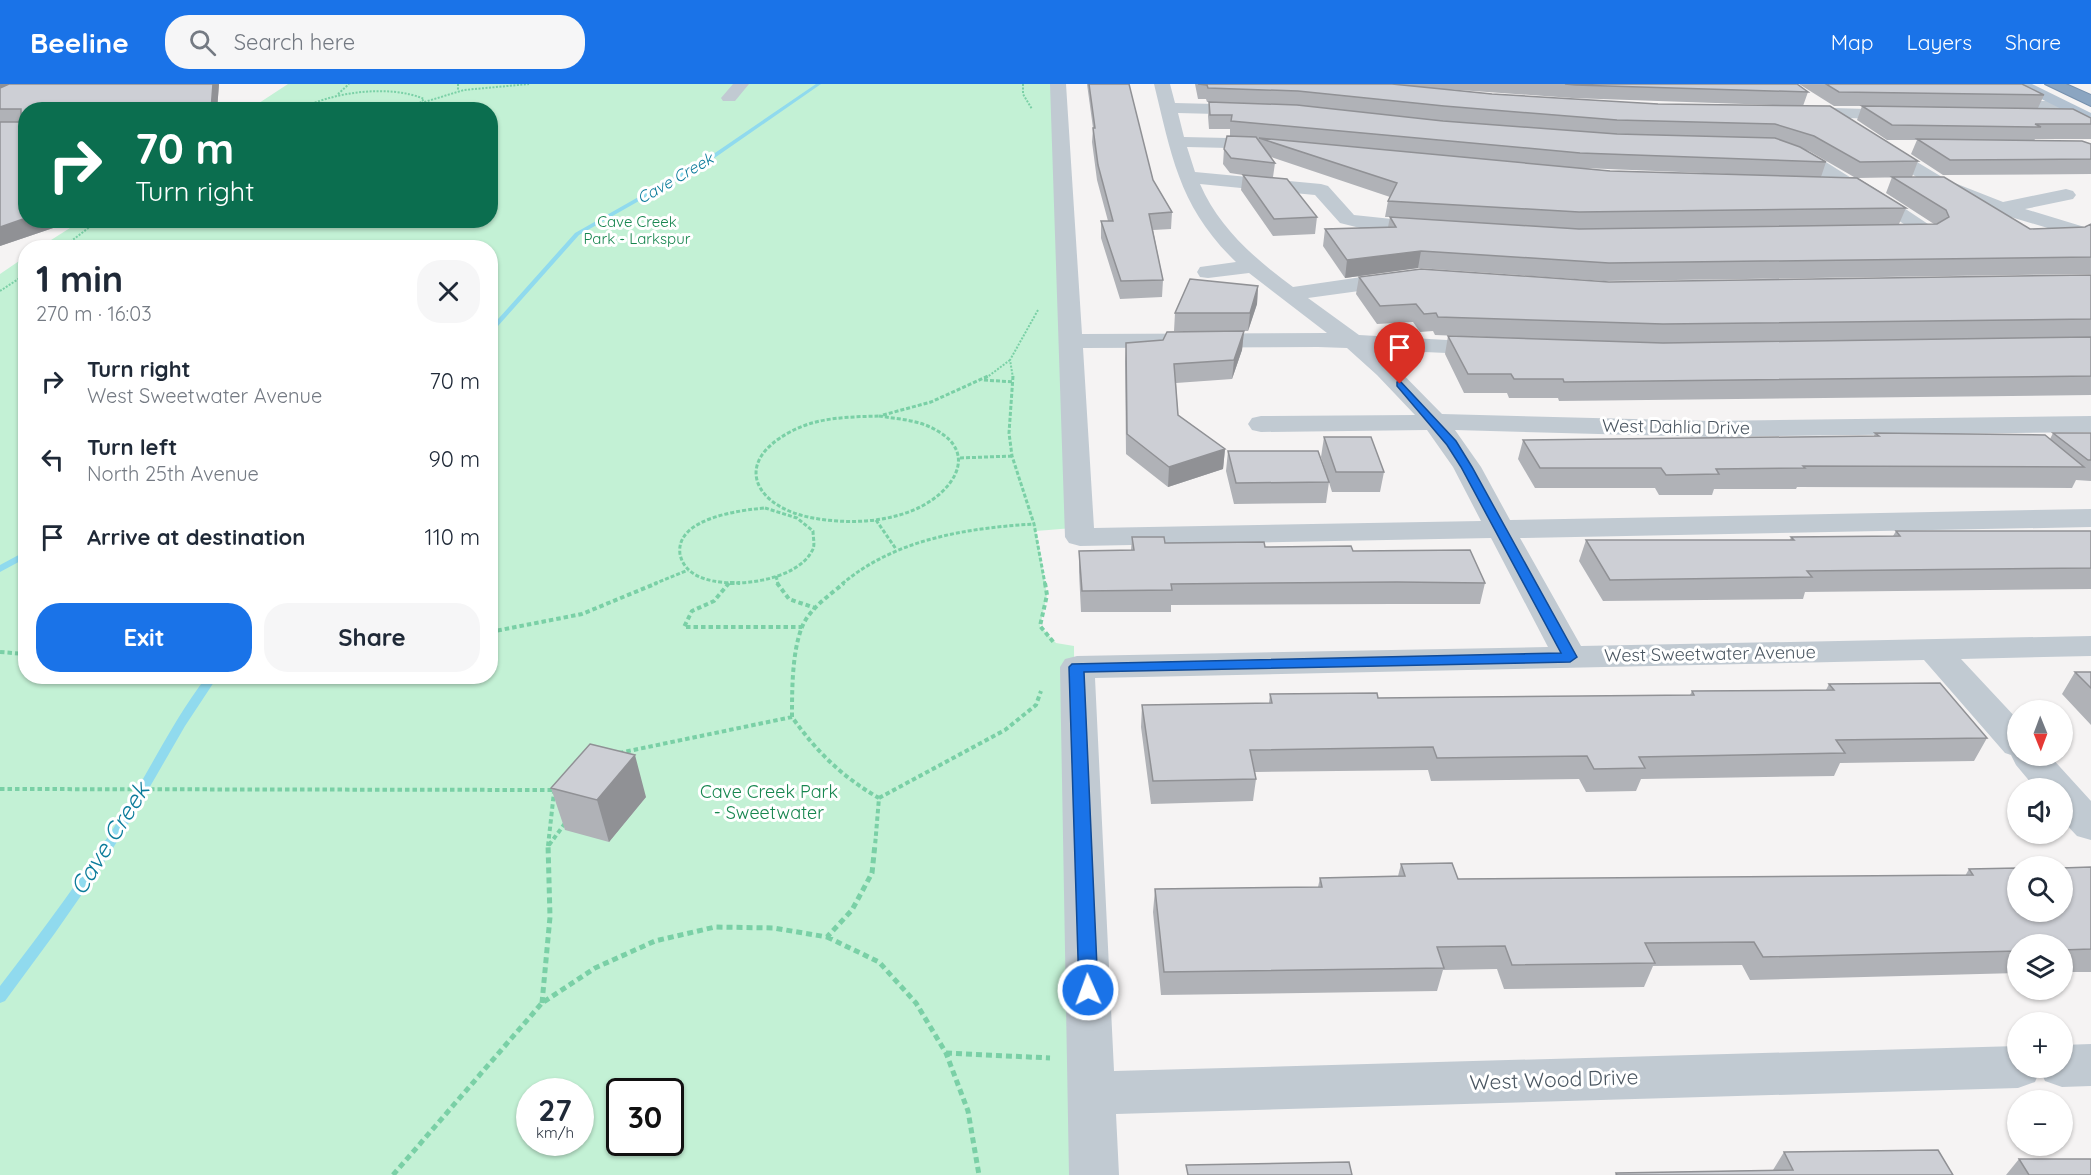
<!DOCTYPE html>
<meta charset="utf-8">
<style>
:root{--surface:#fff;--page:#f6f6f7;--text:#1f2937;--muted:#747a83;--accent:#1a73e8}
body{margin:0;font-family:Quicksand,sans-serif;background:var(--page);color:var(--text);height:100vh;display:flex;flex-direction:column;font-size:22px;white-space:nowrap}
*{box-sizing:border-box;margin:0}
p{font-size:20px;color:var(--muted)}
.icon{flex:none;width:33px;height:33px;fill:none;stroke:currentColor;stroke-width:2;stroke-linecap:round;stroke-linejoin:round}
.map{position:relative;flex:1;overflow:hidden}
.side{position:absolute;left:18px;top:156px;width:480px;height:444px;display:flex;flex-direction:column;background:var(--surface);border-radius:24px;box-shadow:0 2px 4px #0004}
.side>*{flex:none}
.top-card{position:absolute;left:18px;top:18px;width:480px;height:126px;border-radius:24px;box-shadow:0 2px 4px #0004;background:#0b6e4f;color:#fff;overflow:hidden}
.needle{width:39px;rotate:179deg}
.buttons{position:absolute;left:2007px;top:616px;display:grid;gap:12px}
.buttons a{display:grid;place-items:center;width:66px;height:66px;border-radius:50%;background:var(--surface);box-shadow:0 2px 4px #0004;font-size:30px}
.speed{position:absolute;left:516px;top:994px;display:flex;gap:12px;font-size:30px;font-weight:700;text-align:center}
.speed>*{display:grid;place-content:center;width:78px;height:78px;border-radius:50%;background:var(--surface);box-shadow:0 2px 4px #0004;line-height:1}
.speed small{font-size:15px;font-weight:400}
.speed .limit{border:3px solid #111;border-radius:9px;background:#fff;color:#111}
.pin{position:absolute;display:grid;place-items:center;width:51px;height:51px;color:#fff;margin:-62px -26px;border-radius:50% 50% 50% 0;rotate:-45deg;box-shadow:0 0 6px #0007}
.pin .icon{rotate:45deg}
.me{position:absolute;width:66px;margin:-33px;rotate:358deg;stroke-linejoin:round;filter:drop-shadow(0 0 4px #0008)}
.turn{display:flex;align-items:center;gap:21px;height:126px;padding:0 18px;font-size:27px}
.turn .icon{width:78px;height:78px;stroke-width:2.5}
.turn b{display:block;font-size:42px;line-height:51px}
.round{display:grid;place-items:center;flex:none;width:63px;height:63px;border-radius:24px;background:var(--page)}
.overview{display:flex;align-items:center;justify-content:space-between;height:102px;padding:0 18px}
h1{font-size:36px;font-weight:700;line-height:45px}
.primary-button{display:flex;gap:12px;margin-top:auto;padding:12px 18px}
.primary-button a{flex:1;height:69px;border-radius:24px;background:var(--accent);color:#fff;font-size:24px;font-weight:700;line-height:69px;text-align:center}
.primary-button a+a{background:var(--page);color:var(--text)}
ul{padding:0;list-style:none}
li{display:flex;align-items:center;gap:18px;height:78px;padding:0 18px}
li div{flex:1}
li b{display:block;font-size:22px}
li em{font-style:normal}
header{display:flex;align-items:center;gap:36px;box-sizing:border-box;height:84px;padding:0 30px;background:var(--accent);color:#fff}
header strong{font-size:28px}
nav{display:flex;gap:33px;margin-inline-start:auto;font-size:21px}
.search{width:420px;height:54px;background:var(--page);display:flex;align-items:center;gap:15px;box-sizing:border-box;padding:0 21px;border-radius:24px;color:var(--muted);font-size:22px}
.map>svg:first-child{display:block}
.green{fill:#c3f1d5;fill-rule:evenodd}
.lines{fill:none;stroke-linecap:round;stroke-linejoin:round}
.stream{fill:#90daee;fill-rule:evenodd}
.highway-casing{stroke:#7690ad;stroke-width:2}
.path-far3{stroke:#7ad0a6;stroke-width:2;stroke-dasharray:2 1.5;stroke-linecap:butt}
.path-far2{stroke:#7ad0a6;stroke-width:3;stroke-dasharray:4 2;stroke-linecap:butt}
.path-far1{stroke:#7ad0a6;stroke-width:4;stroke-dasharray:4.5 3;stroke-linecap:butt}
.path{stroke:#7ad0a6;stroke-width:5;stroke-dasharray:6 4;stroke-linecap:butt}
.minor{fill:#c1cad2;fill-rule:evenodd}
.major{fill:#b3c2d1;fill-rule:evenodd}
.highway{fill:#8ba5c1;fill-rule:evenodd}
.wall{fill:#b0b2b7;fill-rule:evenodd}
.shaded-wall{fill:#909195}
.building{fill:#cdcfd5;stroke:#909195;stroke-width:1.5}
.route{fill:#1a73e8;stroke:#114b97;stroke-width:1.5}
.labels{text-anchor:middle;stroke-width:6;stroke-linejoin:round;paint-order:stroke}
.far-park-label{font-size:15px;fill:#17864f;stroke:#fff}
.far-water-label{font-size:16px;font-style:italic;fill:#0c7c9b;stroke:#fff}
.street-label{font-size:18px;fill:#4a5661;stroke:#fff}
.park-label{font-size:18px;fill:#17864f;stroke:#fff}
.near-street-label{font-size:21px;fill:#4a5661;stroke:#fff}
.near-water-label{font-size:24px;font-style:italic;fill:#0c7c9b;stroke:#fff}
</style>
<header>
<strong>Beeline</strong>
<div class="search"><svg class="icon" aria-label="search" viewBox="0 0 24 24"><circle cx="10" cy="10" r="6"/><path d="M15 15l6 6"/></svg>Search here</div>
<nav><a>Map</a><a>Layers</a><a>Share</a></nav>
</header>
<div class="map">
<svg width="2091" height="1091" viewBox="0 0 2091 1091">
<rect width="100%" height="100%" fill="#f5f3f3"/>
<path class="green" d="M 288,0 L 1052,0 L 1073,444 L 1036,447 L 1047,511 L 1040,542 L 1056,559 L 1074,562 L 1077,1091 L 0,1091 L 0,190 L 25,173 L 26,592 L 490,592 L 490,164 L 40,163 L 81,137 L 490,136 L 490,26 L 250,25 ZM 530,1008 L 580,1008 L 580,1059 L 530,1059 ZM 620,1008 L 670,1008 L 670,1059 L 620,1059 Z"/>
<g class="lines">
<path class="stream" d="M 816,0 L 821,0 L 713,75 L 579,151 L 490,251 L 490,244 L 575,149 L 709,73 Z
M 26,467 L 26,474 L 0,488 L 0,481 Z
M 207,592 L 218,592 L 185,642 L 133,732 L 103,780 L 55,849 L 5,917 L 0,919 L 0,902 C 44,845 87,787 125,726 C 152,681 175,634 207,592 Z"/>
<g class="highway-casing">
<path id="highway" d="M 2045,0 L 2066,0 L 2091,11 L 2091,22 Z"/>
</g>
<path class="path-far3" d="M 458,0 L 458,7
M 1023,0 L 1023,10 L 1032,25
M 338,10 L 349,0
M 421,19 L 464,6 L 529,0
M 299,26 C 331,8 390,0 424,15 L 412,26
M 62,164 L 99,136
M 0,207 L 26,190
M 986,294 L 1010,276
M 1013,294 L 1010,276 L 1038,226"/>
<path class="path-far2" d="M 1013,292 L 1009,349 L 1012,372 L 1034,440 L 1045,500
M 984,296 L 1014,298
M 883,331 L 931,318 L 988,292
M 879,332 C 898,335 919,336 936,346 C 981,371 950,410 916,425 C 884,439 847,440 813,434 C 757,424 730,380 790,348 C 817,333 849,333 879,332 Z
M 960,374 L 1012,372
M 765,424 L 797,434 L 813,447 C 813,453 815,460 813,465 C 798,498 729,506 700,493 C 690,489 682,481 680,470 C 675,434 741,426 765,424 Z
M 876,436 L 896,465
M 776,492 L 778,500
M 654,500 L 688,486
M 842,500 C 895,455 967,444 1034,440"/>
<path class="path-far1" d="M 729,499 L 714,517 L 692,527 L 684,543 L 802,543
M 730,499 L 740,499
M 777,499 L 789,515 L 815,524
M 1045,499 L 1047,511 L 1040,542 L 1055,560
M 490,548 L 582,530 L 657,499
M 0,568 L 26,570
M 792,633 C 792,606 792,568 802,543 C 809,525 830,511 844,499
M 619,669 L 792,633 C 816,667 842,693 879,714 L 875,762
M 0,705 L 557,706
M 879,714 L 1005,646 L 1036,621 L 1041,607
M 549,761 L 566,738
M 548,762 L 554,708"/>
<path class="path" d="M 827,853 L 879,878 L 916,919 L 946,969 L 968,1027 L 979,1091
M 542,919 L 550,833 L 548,760
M 946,969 L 1050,974
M 393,1091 L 542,919 L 595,884 L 655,857 L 715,843 L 774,844 L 827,853 L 852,826 L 872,789 L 875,760"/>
<path class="minor" d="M 733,0 L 749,0 L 735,17 L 723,17 L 721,14 Z
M 1050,0 L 1066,0 L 1082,250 L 1327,249 L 1249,189 L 1208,194 L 1200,193 L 1197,188 L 1200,183 L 1236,178 C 1179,123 1172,73 1154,0 L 1170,0 L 1175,19 L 1254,21 L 1262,26 L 1254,31 L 1178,29 L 1184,53 L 1272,55 L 1281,60 L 1272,65 L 1187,63 L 1195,88 L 1321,100 L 1328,102 L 1354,131 L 1439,140 L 1442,144 L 1439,148 L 1432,150 L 1368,146 L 1340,139 L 1315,111 L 1200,100 C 1219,144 1255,175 1293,203 L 1403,187 L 1411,189 L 1414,194 L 1411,199 L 1403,201 L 1308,214 L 1359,251 L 1500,259 L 1504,264 L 1500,269 L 1492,271 L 1379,266 L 1442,330 L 1711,337 L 2091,332 L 2091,348 L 1711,353 L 1455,346 L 1481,383 L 1510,436 L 2091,425 L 2091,443 L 1520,454 L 1581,562 L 2091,552 L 2091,572 L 1961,575 L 2018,636 L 2018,672 L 2050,672 L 2091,717 L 2091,756 L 2077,752 L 2062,736 L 2062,705 L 2036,705 L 2016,681 L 2011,671 L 2005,669 L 1924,576 L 1095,594 L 1114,987 L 2018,962 L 2018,984 L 2062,984 L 2062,961 L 2091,960 L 2091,1002 L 2062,1003 L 2045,997 L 2040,986 L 2035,998 L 2018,1004 L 1116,1030 L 1119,1091 L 1069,1091 L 1060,583 L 1065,575 L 1077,572 L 1548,563 L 1491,454 L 1080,462 L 1069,459 L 1065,453 ZM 1318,263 L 1347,264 L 1377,291 L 1415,331 L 1261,332 L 1252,334 L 1248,340 L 1252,346 L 1261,348 L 1427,346 L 1453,383 L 1481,437 L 1094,444 L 1083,264 Z
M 1994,17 L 2064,17 L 2072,22 L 2064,27 L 1988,25 L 1986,22 Z
M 1797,23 L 1904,26 L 1912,31 L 1904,36 L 1791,32 L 1789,28 L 1791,24 Z
M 1877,54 L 1947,96 L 2003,118 L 2066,105 L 2073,107 L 2076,111 L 2073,115 L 2025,125 L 2091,145 L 2091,157 L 1994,128 L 1933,104 L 1871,63 L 1868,59 Z
M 1783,59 L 1810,68 L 1856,97 L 1858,102 L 1871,102 L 1940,148 L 1937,152 L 1894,152 L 1891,148 L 1894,144 L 1907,142 L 1857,110 L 1855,105 L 1842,105 L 1774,64 Z"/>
<path class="major" d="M 2012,0 L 2032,0 L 2091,29 L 2091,40 Z"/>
<use href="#highway" class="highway"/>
</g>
<path class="wall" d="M 0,0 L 219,0 L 217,26 L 26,26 L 26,136 L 61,136 L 59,142 L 0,162 Z
M 1087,0 L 1129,0 L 1153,96 L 1172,128 L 1171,145 L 1153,146 L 1163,196 L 1162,213 L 1120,215 L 1101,154 L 1101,137 L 1108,137 L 1097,96 L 1092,58 L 1093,44 Z
M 1195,0 L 1797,0 L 1808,8 L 1803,22 L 1572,14 L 1445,5 L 1492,10 L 1658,20 L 1830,22 L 1918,77 L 1912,93 L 1858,94 L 1906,124 L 1899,140 L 1934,140 L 1886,109 L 1892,93 L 2030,145 L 2085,143 L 2091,140 L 2091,190 L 1604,197 L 1418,184 L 1345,194 L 1323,162 L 1325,145 L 1388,143 L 1390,133 L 1385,133 L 1388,117 L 1390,113 L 1271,73 L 1275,79 L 1273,93 L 1317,133 L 1315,150 L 1273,152 L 1241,106 L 1243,91 L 1230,89 L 1223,80 L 1224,65 L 1230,52 L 1230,45 L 1209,45 L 1208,32 L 1209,18 L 1296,21 L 1207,18 L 1206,15 L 1198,15 ZM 1805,66 L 1809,67 L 1854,93 L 1821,93 L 1826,78 ZM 1584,84 L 1728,90 L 1610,87 Z
M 1799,0 L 2022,0 L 2044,11 L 2038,24 L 2091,34 L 2091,55 L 2035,55 L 2034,57 L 2091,60 L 2091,90 L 1943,91 L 1911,70 L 1917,56 L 1887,56 L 1857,36 L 1862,22 L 1834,22 Z
M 2091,191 L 2091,311 L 1559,317 L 1558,314 L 1509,314 L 1507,309 L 1464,309 L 1445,270 L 1448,252 L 1542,255 L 1435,251 L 1433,247 L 1420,248 L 1413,238 L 1377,240 L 1356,210 L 1359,193 L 1609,198 Z
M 1258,202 L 1257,220 L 1248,247 L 1174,247 L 1175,229 Z
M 1244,247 L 1242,266 L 1232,295 L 1176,299 L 1178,331 L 1225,365 L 1223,385 L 1168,403 L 1126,370 L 1125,277 L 1126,259 L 1163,256 Z
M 1875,349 L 2050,355 L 2053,349 L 2091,349 L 2091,397 L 2076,396 L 2072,404 L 1797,403 L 1796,405 L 1714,405 L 1712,411 L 1659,411 L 1655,404 L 1535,404 L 1518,375 L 1523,356 L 1874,352 Z
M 1324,353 L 1384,388 L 1380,408 L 1332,408 L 1321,373 Z
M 1228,367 L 1329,398 L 1326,419 L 1234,420 L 1226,387 Z
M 1896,447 L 2091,447 L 2091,505 L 1805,508 L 1803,515 L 1603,517 L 1579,477 L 1586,456 L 1790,456 L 1791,453 L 1893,452 Z
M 1132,453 L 1165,459 L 1353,467 L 1485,499 L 1480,520 L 1393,520 L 1171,521 L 1171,528 L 1081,528 L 1079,488 L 1079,467 L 1131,466 Z
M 2075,588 L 2091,588 L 2091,641 L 2062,610 Z
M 1829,600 L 1987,654 L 1974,677 L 1840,679 L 1834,692 L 1641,695 L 1636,707 L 1586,708 L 1579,695 L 1431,697 L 1428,686 L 1255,688 L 1256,695 L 1253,717 L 1151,720 L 1141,643 L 1142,621 L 1269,619 L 1270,610 L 1378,614 L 1690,611 L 1692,607 L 1826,606 Z
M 551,704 L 646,713 L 609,758 L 565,746 Z
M 1401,780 L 1458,795 L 1965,792 L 1969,785 L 2091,783 L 2091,888 L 2062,888 L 2062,861 L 2018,861 L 2018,889 L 1750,896 L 1742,881 L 1653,882 L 1644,903 L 1504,905 L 1497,885 L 1443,886 L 1437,907 L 1161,911 L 1153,828 L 1155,805 L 1318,803 L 1320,794 L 1398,792 Z
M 1784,1068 L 1953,1091 L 1615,1091 L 1616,1089 L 1773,1086 Z
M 2019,1075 L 2091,1091 L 2006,1091 Z"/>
<path class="shaded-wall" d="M 0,0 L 15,0 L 0,8 Z
M 213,0 L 219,0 L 217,26 L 211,26 Z
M 26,134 L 26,136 L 61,136 L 59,142 L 0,162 L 0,143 Z
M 1421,167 L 1418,184 L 1345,194 L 1347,176 Z
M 1258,202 L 1257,220 L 1248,247 L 1250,229 Z
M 1244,247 L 1242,266 L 1232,295 L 1234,276 Z
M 1225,365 L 1223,385 L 1168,403 L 1169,383 Z
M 635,671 L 646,713 L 609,758 L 597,716 Z"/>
<path class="building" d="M 9,0 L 213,0 L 211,26 L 26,26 L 26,134 L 0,143 L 0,38 L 21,38 L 21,25 L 0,25 L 0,4 Z
M 1089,0 L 1129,0 L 1153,96 L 1172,128 L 1149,130 L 1163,196 L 1121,197 L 1101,137 L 1113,137 L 1098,81 L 1093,44 L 1095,44 Z
M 1198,0 L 1392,0 L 1492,10 L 1658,20 L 1830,22 L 1918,77 L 1860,78 L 1814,52 L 1775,40 L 1617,36 L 1444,22 L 1298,7 L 1208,4 L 1207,1 Z
M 1565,0 L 1797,0 L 1808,8 L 1575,1 Z
M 1826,0 L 2022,0 L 2044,11 L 1839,8 Z
M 1209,18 L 1297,21 L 1443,37 L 1617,50 L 1775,54 L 1800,63 L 1826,78 L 1580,69 L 1231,37 L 1232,31 L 1210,31 Z
M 1862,22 L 2073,25 L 2091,34 L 2091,40 L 2035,40 L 2041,43 L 1892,41 Z
M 1227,52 L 1256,53 L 1275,79 L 1231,74 L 1224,65 Z
M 1259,54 L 1610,87 L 1857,94 L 1906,124 L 1579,128 L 1388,117 L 1397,99 Z
M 1917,55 L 2082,57 L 2091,60 L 2091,75 L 1950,76 Z
M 1243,91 L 1287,95 L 1317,133 L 1274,135 Z
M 1892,93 L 1944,93 L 2030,145 L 2085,143 L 2091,140 L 2091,173 L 1609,179 L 1421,167 L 1347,176 L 1325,145 L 1396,143 L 1390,133 L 1579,145 L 1937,140 L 1949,133 L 1946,126 Z
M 1421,185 L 1609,198 L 2091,191 L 2091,235 L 1663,240 L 1438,233 L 1436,229 L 1424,230 L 1416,220 L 1380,222 L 1359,193 Z
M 1190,195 L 1258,202 L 1250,229 L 1175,229 Z
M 1244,247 L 1234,276 L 1174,280 L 1178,331 L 1225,365 L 1169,383 L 1127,350 L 1126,259 L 1163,256 L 1167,248 Z
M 1448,252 L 1663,259 L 2091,253 L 2091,292 L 1564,298 L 1563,295 L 1514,295 L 1511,290 L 1468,290 Z
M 1875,349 L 2045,351 L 2084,383 L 1803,382 L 1805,384 L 1716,385 L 1719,390 L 1666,391 L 1661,384 L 1540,384 L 1523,356 L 1879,352 Z
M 2053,349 L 2091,349 L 2091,376 L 2088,376 Z
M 1324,353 L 1371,353 L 1384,388 L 1336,388 Z
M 1228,367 L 1318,367 L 1329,398 L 1236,399 Z
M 1896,447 L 2091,447 L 2091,484 L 1807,487 L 1812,493 L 1610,496 L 1586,456 L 1794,456 L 1791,453 L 1900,452 Z
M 1132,453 L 1164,453 L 1165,459 L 1264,458 L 1265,463 L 1351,462 L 1353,467 L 1470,466 L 1485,499 L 1397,498 L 1171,500 L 1172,506 L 1082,507 L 1079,467 L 1134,466 Z
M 2075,588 L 2091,588 L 2091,604 Z
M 1940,599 L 1987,654 L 1836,656 L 1845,669 L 1639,673 L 1645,684 L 1594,685 L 1587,672 L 1437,674 L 1433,663 L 1250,666 L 1256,695 L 1153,697 L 1142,621 L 1272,619 L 1270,610 L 1377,609 L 1378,614 L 1694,611 L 1692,607 L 1834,606 L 1829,600 Z
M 590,660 L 635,671 L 597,716 L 551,704 Z
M 1452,779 L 1458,795 L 1973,791 L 1969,785 L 2018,784 L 2018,828 L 2062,828 L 2062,784 L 2091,783 L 2091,865 L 2062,866 L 2062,861 L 2018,861 L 2018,867 L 1763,873 L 1754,858 L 1645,859 L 1655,879 L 1512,881 L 1505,862 L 1437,863 L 1444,884 L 1164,888 L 1155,805 L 1322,803 L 1320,794 L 1405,792 L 1401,780 Z
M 1938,1066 L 1953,1091 L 1617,1091 L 1616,1089 L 1793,1086 L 1784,1068 Z
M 2019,1075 L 2091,1075 L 2091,1091 L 2029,1091 Z
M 1349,1078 L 1352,1091 L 1188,1091 L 1186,1081 Z"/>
<path class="route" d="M 1400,297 L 1456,357 L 1472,383 L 1577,573 L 1570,578 L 1084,588 L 1098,906 L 1095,912 L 1088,914 L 1082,912 L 1079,906 L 1069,583 L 1072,580 L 1561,569 L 1461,383 L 1447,361 L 1397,302 L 1397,298 Z"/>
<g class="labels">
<g class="far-park-label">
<text x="637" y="143">Cave Creek<tspan x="637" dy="17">Park - Larkspur</tspan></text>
</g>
<g class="far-water-label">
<text transform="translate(675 94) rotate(-30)" y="6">Cave Creek</text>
</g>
<g class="street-label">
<text transform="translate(1676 343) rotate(1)" y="6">West Dahlia Drive</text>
<text transform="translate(1710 570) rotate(-1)" y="6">West Sweetwater Avenue</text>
</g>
<g class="park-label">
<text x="769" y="714">Cave Creek Park<tspan x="769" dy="21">- Sweetwater</tspan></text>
</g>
<g class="near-street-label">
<text transform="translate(1554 996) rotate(-2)" y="7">West Wood Drive</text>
</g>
<g class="near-water-label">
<text transform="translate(110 755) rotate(-58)" y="8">Cave Creek</text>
</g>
</g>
</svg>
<div class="buttons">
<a><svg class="needle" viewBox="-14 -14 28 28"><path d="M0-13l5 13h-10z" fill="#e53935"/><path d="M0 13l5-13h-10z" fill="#747a83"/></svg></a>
<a><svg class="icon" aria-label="sound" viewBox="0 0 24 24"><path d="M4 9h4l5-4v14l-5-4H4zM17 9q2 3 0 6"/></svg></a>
<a><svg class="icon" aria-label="search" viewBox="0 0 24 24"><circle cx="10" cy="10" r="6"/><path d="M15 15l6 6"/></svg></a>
<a><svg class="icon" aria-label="layers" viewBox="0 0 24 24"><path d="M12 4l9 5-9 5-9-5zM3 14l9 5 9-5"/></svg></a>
<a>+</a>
<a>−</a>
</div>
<div class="speed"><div>27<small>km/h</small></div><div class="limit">30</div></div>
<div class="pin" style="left:1400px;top:300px;background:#d93025"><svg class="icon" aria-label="arrive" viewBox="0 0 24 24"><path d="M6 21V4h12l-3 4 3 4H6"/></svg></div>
<svg class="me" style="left:1088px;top:906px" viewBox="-20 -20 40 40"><circle r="17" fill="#1a73e8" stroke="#fff" stroke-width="3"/><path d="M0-11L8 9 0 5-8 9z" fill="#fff"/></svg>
<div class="top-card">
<div class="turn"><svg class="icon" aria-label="right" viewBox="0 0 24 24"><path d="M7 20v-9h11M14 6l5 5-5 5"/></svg><div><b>70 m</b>Turn right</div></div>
</div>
<section class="side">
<div class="overview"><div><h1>1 min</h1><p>270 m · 16:03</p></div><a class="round"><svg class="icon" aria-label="close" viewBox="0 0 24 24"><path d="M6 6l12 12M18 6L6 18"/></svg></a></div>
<ul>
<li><svg class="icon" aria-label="right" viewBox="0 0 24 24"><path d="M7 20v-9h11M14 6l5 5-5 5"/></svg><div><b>Turn right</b><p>West Sweetwater Avenue</p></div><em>70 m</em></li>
<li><svg class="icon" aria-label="left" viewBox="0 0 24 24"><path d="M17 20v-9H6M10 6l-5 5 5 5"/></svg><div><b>Turn left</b><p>North 25th Avenue</p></div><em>90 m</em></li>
<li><svg class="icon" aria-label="arrive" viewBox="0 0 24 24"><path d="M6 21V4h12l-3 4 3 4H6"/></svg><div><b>Arrive at destination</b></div><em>110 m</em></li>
</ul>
<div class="primary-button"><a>Exit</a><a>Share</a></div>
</section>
</div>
